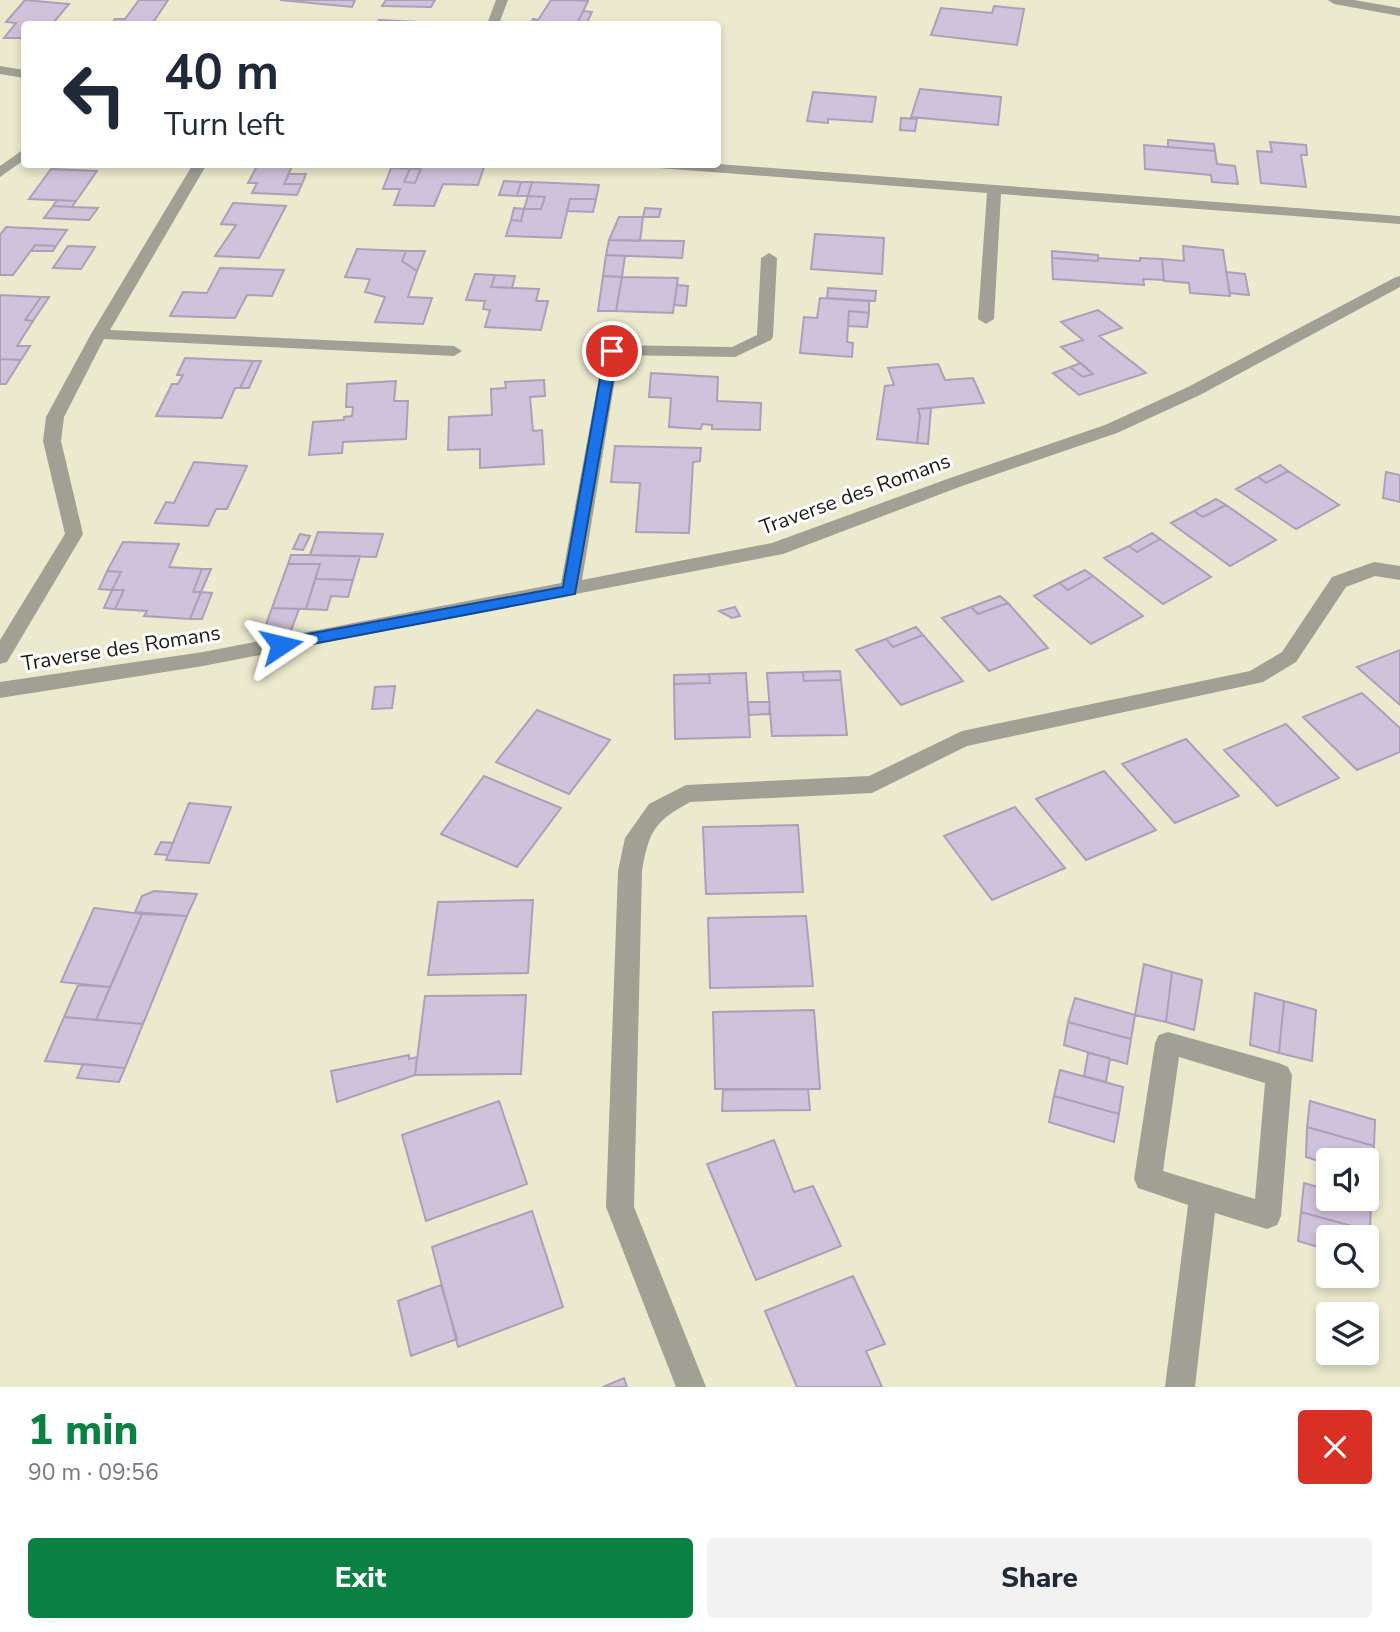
<!DOCTYPE html>
<meta charset="utf-8">
<style>
:root{--surface:#fff;--page:#f2f2f3;--text:#1f2937;--muted:#747a83;--accent:#0b8043}
body{margin:0;font-family:"Nunito Sans",sans-serif;background:var(--page);color:var(--text);height:100vh;display:flex;flex-direction:column;font-size:26px;white-space:nowrap}
*{box-sizing:border-box;margin:0}
p{font-size:23px;color:var(--muted)}
.icon{flex:none;width:38px;height:38px;fill:none;stroke:currentColor;stroke-width:2;stroke-linecap:round;stroke-linejoin:round}
.map{position:relative;height:1387px;overflow:hidden}
.side{display:flex;flex-direction:column;background:var(--surface);flex:1}
.side>*{flex:none}
.banner{position:absolute;left:21px;top:21px;width:700px;height:147px;border-radius:7px;box-shadow:0 4px 10px #0003;background:#fff;color:var(--text);overflow:hidden}
.buttons{position:absolute;left:1316px;top:1148px;display:grid;gap:14px}
.buttons a{display:grid;place-items:center;width:63px;height:63px;border-radius:7px;background:var(--surface);box-shadow:0 4px 10px #0003;font-size:35px}
.pin{position:absolute;display:grid;place-items:center;width:60px;height:60px;color:#fff;margin:-30px;border:4px solid #fff;border-radius:50%;box-shadow:0 2px 7px #0007}
.me{position:absolute;width:77px;margin:-38px;rotate:80deg;stroke-linejoin:round;filter:drop-shadow(0 0 5px #0008)}
.turn{display:flex;align-items:center;gap:24px;height:147px;padding:0 28px;font-size:32px}
.turn .icon{width:91px;height:91px;stroke-width:2.5}
.turn b{display:block;font-size:49px;line-height:60px}
.round{display:grid;place-items:center;flex:none;width:74px;height:74px;border-radius:7px;background:var(--page)}
.head{display:flex;align-items:center;justify-content:space-between;height:119px;padding:0 28px}
h1{font-size:42px;font-weight:800;line-height:52px;color:var(--accent)}
.cta{display:flex;gap:14px;margin-top:auto;padding:14px 28px}
.cta a{flex:1;height:80px;border-radius:7px;background:var(--accent);color:#fff;font-size:28px;font-weight:800;line-height:80px;text-align:center}
.cta a+a{background:var(--page);color:var(--text)}
.map>svg:first-child{display:block}
.building{fill:#d0c2db;stroke:#ad9fb7;stroke-width:2}
.lines{fill:none;stroke-linecap:round;stroke-linejoin:round}
.minor{fill:#a0a094;fill-rule:evenodd}
.route{fill:#1a73e8;stroke:#114b97;stroke-width:2}
.labels{text-anchor:middle;stroke-width:6;stroke-linejoin:round;paint-order:stroke}
.street-label{font-size:21px;fill:#1c1b11;stroke:#fff}
</style>
<div class="map">
<svg width="1400" height="1387" viewBox="0 0 1400 1387">
<rect width="100%" height="100%" fill="#ebeace"/>
<path class="building" d="M 25,0 L 69,4 L 53,23 L 66,23 L 24,24 L 24,38 L 4,38 L 16,23 L 6,22 Z
M 139,0 L 168,0 L 152,24 L 111,24 L 115,19 L 125,19 Z
M 280,0 L 355,0 L 352,7 Z
M 386,0 L 435,0 L 431,7 L 382,6 Z
M 551,0 L 572,0 L 588,1 L 577,24 L 531,24 L 533,19 L 538,20 Z
M 994,6 L 1024,9 L 1017,45 L 931,35 L 941,8 L 992,13 Z
M 583,11 L 592,12 L 586,24 L 577,24 Z
M 379,20 L 419,22 L 418,24 L 376,24 Z
M 920,89 L 1001,97 L 998,125 L 911,117 Z
M 813,92 L 876,97 L 872,122 L 828,119 L 828,123 L 807,121 Z
M 901,118 L 917,119 L 915,131 L 900,130 Z
M 1168,140 L 1214,144 L 1215,151 L 1168,147 Z
M 1270,142 L 1306,145 L 1307,155 L 1301,155 L 1306,187 L 1261,183 L 1257,151 L 1272,152 Z
M 1144,145 L 1215,151 L 1217,164 L 1235,166 L 1238,184 L 1212,182 L 1211,175 L 1145,169 Z
M 258,164 L 293,164 L 284,184 L 302,184 L 297,195 L 252,193 L 257,183 L 248,183 Z
M 423,164 L 485,164 L 478,185 L 443,184 L 434,206 L 394,205 L 400,189 L 383,189 L 391,168 L 410,169 L 404,182 L 415,183 Z
M 51,169 L 97,171 L 76,201 L 29,199 Z
M 410,169 L 421,169 L 415,183 L 404,182 Z
M 289,174 L 306,174 L 302,184 L 284,184 Z
M 504,181 L 521,182 L 517,196 L 499,195 Z
M 521,182 L 532,182 L 528,196 L 517,196 Z
M 532,182 L 599,185 L 596,199 L 570,199 L 561,238 L 506,236 L 511,220 L 521,221 L 524,209 L 541,209 L 545,197 L 528,196 Z
M 528,196 L 545,197 L 541,209 L 524,209 Z
M 570,199 L 596,199 L 593,212 L 567,211 Z
M 57,200 L 76,201 L 72,207 L 53,206 Z
M 233,203 L 286,206 L 259,258 L 215,256 L 236,225 L 221,224 Z
M 53,206 L 72,207 L 98,208 L 89,220 L 44,218 Z
M 514,208 L 524,209 L 521,221 L 511,220 Z
M 645,208 L 661,209 L 659,217 L 643,217 Z
M 619,217 L 643,217 L 640,241 L 609,240 Z
M 6,227 L 67,230 L 56,246 L 35,245 L 13,275 L 0,275 L 0,235 Z
M 815,234 L 884,238 L 882,274 L 811,269 Z
M 609,240 L 684,241 L 682,258 L 606,255 Z
M 35,245 L 56,246 L 53,251 L 31,251 Z
M 68,246 L 95,247 L 81,269 L 53,268 Z
M 1183,246 L 1223,250 L 1230,296 L 1190,293 L 1189,283 L 1164,281 L 1162,259 L 1184,261 Z
M 357,249 L 406,251 L 402,261 L 417,271 L 408,297 L 432,298 L 423,324 L 375,322 L 385,297 L 365,292 L 370,279 L 345,277 Z
M 406,251 L 425,251 L 417,271 L 402,261 Z
M 1052,251 L 1098,255 L 1098,261 L 1052,258 Z
M 606,255 L 625,256 L 622,277 L 603,276 Z
M 1052,258 L 1098,261 L 1098,258 L 1140,261 L 1140,258 L 1162,259 L 1164,280 L 1143,279 L 1144,285 L 1053,279 Z
M 220,268 L 284,270 L 272,296 L 247,295 L 235,318 L 170,316 L 183,292 L 207,293 Z
M 1226,272 L 1245,274 L 1249,295 L 1230,293 Z
M 475,274 L 495,275 L 491,287 L 539,289 L 536,301 L 548,301 L 541,330 L 485,327 L 490,310 L 483,309 L 485,301 L 466,300 Z
M 495,275 L 515,276 L 512,288 L 491,287 Z
M 603,276 L 622,277 L 616,311 L 598,311 Z
M 622,277 L 678,278 L 673,313 L 616,311 Z
M 677,285 L 688,286 L 686,306 L 674,305 Z
M 828,288 L 876,291 L 875,301 L 827,298 Z
M 0,295 L 41,297 L 25,320 L 33,321 L 17,346 L 30,346 L 21,360 L 0,359 Z
M 41,297 L 49,297 L 33,321 L 25,320 Z
M 820,298 L 869,301 L 869,313 L 849,311 L 847,342 L 853,343 L 852,357 L 800,353 L 804,317 L 817,318 Z
M 1098,310 L 1122,328 L 1099,336 L 1146,373 L 1079,395 L 1053,373 L 1070,367 L 1083,377 L 1093,374 L 1061,347 L 1083,340 L 1061,322 Z
M 849,311 L 869,313 L 867,327 L 848,326 Z
M 185,358 L 253,361 L 240,388 L 235,388 L 222,418 L 156,416 L 172,384 L 178,384 L 183,375 L 177,375 Z
M 0,359 L 21,360 L 6,384 L 0,384 Z
M 253,361 L 261,361 L 249,388 L 240,388 Z
M 1081,363 L 1093,374 L 1083,377 L 1070,367 Z
M 938,364 L 945,380 L 973,378 L 984,403 L 918,409 L 920,416 L 917,443 L 877,439 L 885,386 L 894,385 L 888,368 Z
M 651,373 L 718,377 L 717,401 L 761,403 L 760,430 L 712,429 L 712,425 L 702,424 L 701,429 L 669,427 L 671,398 L 649,397 Z
M 544,380 L 545,396 L 530,397 L 533,431 L 542,430 L 544,464 L 480,468 L 480,449 L 448,450 L 449,417 L 492,415 L 491,389 L 506,388 L 505,382 Z
M 396,381 L 394,401 L 408,401 L 406,439 L 343,442 L 342,453 L 309,455 L 313,422 L 344,420 L 344,417 L 352,416 L 353,407 L 346,407 L 347,384 Z
M 931,408 L 928,444 L 917,443 L 920,416 L 918,409 Z
M 615,446 L 701,448 L 700,461 L 693,462 L 689,533 L 636,532 L 640,483 L 611,482 Z
M 194,462 L 247,466 L 227,509 L 216,509 L 208,526 L 155,523 L 166,502 L 174,503 Z
M 1280,465 L 1288,471 L 1266,483 L 1258,477 Z
M 1288,471 L 1339,505 L 1296,529 L 1236,489 L 1258,477 L 1266,483 Z
M 1386,472 L 1400,475 L 1400,502 L 1383,498 Z
M 1216,499 L 1226,505 L 1203,517 L 1194,511 Z
M 1226,505 L 1276,540 L 1230,566 L 1171,523 L 1194,511 L 1203,517 Z
M 318,532 L 383,534 L 376,557 L 310,555 Z
M 1152,533 L 1160,539 L 1137,552 L 1129,546 Z
M 300,534 L 310,536 L 303,550 L 293,549 Z
M 1160,539 L 1211,577 L 1163,604 L 1104,558 L 1129,546 L 1137,552 Z
M 123,542 L 179,544 L 169,567 L 202,569 L 193,592 L 201,592 L 190,619 L 144,616 L 147,611 L 115,609 L 124,590 L 112,590 L 121,572 L 107,571 Z
M 291,555 L 310,555 L 360,556 L 353,580 L 315,579 L 320,564 L 288,564 Z
M 288,564 L 320,564 L 306,609 L 272,608 Z
M 202,569 L 211,569 L 201,592 L 193,592 Z
M 1085,570 L 1093,576 L 1068,590 L 1059,583 Z
M 107,571 L 121,572 L 112,590 L 99,589 Z
M 1093,576 L 1143,616 L 1091,644 L 1034,596 L 1059,583 L 1068,590 Z
M 315,579 L 353,580 L 348,597 L 331,596 L 327,610 L 306,609 Z
M 112,590 L 124,590 L 115,609 L 104,608 Z
M 201,592 L 212,593 L 202,619 L 190,619 Z
M 1000,596 L 1008,603 L 978,614 L 971,607 Z
M 1008,603 L 1048,648 L 989,671 L 942,618 L 971,607 L 978,614 Z
M 735,607 L 740,616 L 732,618 L 719,611 Z
M 272,608 L 299,609 L 290,633 L 262,636 Z
M 916,627 L 923,635 L 893,647 L 886,639 Z
M 923,635 L 963,681 L 901,705 L 856,650 L 886,639 L 893,647 Z
M 1400,650 L 1400,705 L 1357,667 Z
M 840,671 L 841,680 L 804,681 L 803,672 Z
M 803,672 L 804,681 L 841,680 L 847,735 L 772,736 L 767,673 Z
M 746,673 L 750,737 L 675,739 L 674,684 L 710,683 L 709,674 Z
M 709,674 L 710,683 L 674,684 L 674,675 Z
M 395,686 L 392,708 L 372,709 L 375,687 Z
M 1362,693 L 1400,728 L 1400,752 L 1357,770 L 1303,717 Z
M 748,702 L 770,702 L 769,714 L 749,715 Z
M 537,710 L 610,740 L 569,794 L 496,762 Z
M 1286,724 L 1339,778 L 1277,806 L 1224,750 Z
M 1186,739 L 1239,796 L 1175,823 L 1122,764 Z
M 1104,771 L 1156,830 L 1086,860 L 1036,799 Z
M 484,776 L 561,808 L 517,867 L 441,834 Z
M 189,803 L 231,807 L 209,863 L 166,860 Z
M 1015,807 L 1065,868 L 992,900 L 944,836 Z
M 798,825 L 803,892 L 706,894 L 703,827 Z
M 161,842 L 173,843 L 168,855 L 155,854 Z
M 154,891 L 197,894 L 187,916 L 135,912 L 142,896 Z
M 533,900 L 528,973 L 428,975 L 438,902 Z
M 94,908 L 142,914 L 110,987 L 61,982 Z
M 142,914 L 187,916 L 143,1024 L 96,1020 Z
M 806,916 L 813,986 L 710,988 L 708,918 Z
M 1144,964 L 1172,972 L 1166,1022 L 1135,1015 Z
M 1172,972 L 1202,980 L 1194,1030 L 1166,1022 Z
M 78,985 L 110,987 L 96,1020 L 64,1017 Z
M 1255,993 L 1284,1001 L 1279,1053 L 1250,1045 Z
M 526,995 L 521,1074 L 415,1075 L 425,996 Z
M 1075,998 L 1135,1015 L 1131,1039 L 1068,1022 Z
M 1284,1001 L 1316,1010 L 1312,1061 L 1279,1053 Z
M 814,1010 L 820,1089 L 715,1089 L 713,1012 Z
M 64,1017 L 143,1024 L 125,1068 L 45,1061 Z
M 1068,1022 L 1131,1039 L 1127,1064 L 1064,1045 Z
M 1088,1053 L 1110,1058 L 1106,1082 L 1084,1076 Z
M 409,1055 L 409,1059 L 417,1057 L 415,1075 L 337,1102 L 331,1071 Z
M 83,1064 L 125,1068 L 119,1082 L 77,1078 Z
M 1060,1070 L 1123,1087 L 1119,1114 L 1054,1096 Z
M 808,1089 L 810,1110 L 722,1111 L 723,1090 Z
M 1054,1096 L 1119,1114 L 1114,1142 L 1049,1122 Z
M 499,1101 L 527,1184 L 426,1221 L 402,1135 Z
M 1310,1101 L 1375,1120 L 1374,1146 L 1307,1127 Z
M 1307,1127 L 1374,1146 L 1372,1176 L 1367,1175 L 1367,1160 L 1328,1160 L 1328,1164 L 1306,1157 Z
M 774,1140 L 794,1192 L 813,1186 L 841,1246 L 756,1280 L 707,1164 Z
M 1304,1183 L 1328,1190 L 1328,1199 L 1360,1199 L 1371,1202 L 1370,1231 L 1301,1212 Z
M 532,1211 L 563,1307 L 458,1347 L 432,1247 Z
M 1301,1212 L 1370,1231 L 1369,1262 L 1367,1237 L 1328,1237 L 1328,1250 L 1298,1241 Z
M 853,1276 L 885,1344 L 866,1351 L 882,1387 L 797,1387 L 765,1311 Z
M 441,1285 L 457,1339 L 411,1356 L 398,1301 Z
M 624,1378 L 627,1387 L 603,1387 Z"/>
<g class="lines">
<path class="minor" d="M 496,0 L 508,0 L 499,24 L 487,24 Z
M 1328,0 L 1354,0 L 1400,8 L 1400,16 L 1334,4 Z
M 0,66 L 24,70 L 24,78 L 0,74 Z
M 24,149 L 24,160 L 0,177 L 0,166 Z
M 193,164 L 207,164 L 110,330 L 454,346 L 462,351 L 454,356 L 104,339 L 64,417 L 61,441 L 83,534 L 7,662 L 0,664 L 0,640 L 65,534 L 43,441 L 46,417 L 91,334 Z
M 652,164 L 718,164 L 1400,216 L 1400,224 L 1001,194 L 994,319 L 986,324 L 978,319 L 987,193 L 659,168 Z
M 769,253 L 777,258 L 773,337 L 771,340 L 735,357 L 619,355 L 582,580 L 772,543 L 950,478 L 1105,425 L 1188,387 L 1394,278 L 1400,276 L 1400,287 L 1200,395 L 1117,433 L 962,486 L 783,554 L 203,666 L 0,698 L 0,682 L 203,652 L 561,583 L 604,350 L 612,345 L 732,347 L 757,335 L 761,258 Z
M 1374,562 L 1400,566 L 1400,580 L 1375,576 L 1346,587 L 1296,662 L 1263,682 L 967,746 L 872,793 L 690,802 C 654,822 649,831 642,871 L 634,1207 L 706,1387 L 676,1387 L 606,1207 L 618,871 L 625,838 L 649,804 L 686,785 L 869,776 L 962,731 L 1250,671 L 1282,652 L 1332,577 Z
M 1168,1032 L 1279,1063 L 1288,1067 L 1292,1075 L 1281,1216 L 1277,1225 L 1267,1229 L 1215,1213 L 1195,1387 L 1165,1387 L 1188,1205 L 1138,1188 L 1134,1179 L 1155,1043 L 1159,1035 ZM 1179,1057 L 1265,1083 L 1255,1199 L 1163,1171 Z"/>
</g>
<path class="route" d="M 612,347 L 618,351 L 575,594 L 281,650 L 276,649 L 274,645 L 281,639 L 563,587 L 605,351 Z"/>
<g class="labels">
<g class="street-label">
<text transform="translate(855 494) rotate(-20)" y="7">Traverse des Romans</text>
<text transform="translate(121 648) rotate(-9)" y="7">Traverse des Romans</text>
</g>
</g>
</svg>
<div class="buttons">
<a><svg class="icon" aria-label="sound" viewBox="0 0 24 24"><path d="M4 9h4l5-4v14l-5-4H4zM17 9q2 3 0 6"/></svg></a>
<a><svg class="icon" aria-label="search" viewBox="0 0 24 24"><circle cx="10" cy="10" r="6"/><path d="M15 15l6 6"/></svg></a>
<a><svg class="icon" aria-label="layers" viewBox="0 0 24 24"><path d="M12 4l9 5-9 5-9-5zM3 14l9 5 9-5"/></svg></a>
</div>
<div class="pin" style="left:612px;top:351px;background:#d93025"><svg class="icon" aria-label="arrive" viewBox="0 0 24 24"><path d="M6 21V4h12l-3 4 3 4H6"/></svg></div>
<svg class="me" style="left:281px;top:645px" viewBox="-20 -20 40 40"><path d="M0-17L14 15 0 8-14 15z" fill="#1a73e8" stroke="#fff" stroke-width="4"/></svg>
<div class="banner">
<div class="turn"><svg class="icon" aria-label="left" viewBox="0 0 24 24"><path d="M17 20v-9H6M10 6l-5 5 5 5"/></svg><div><b>40 m</b>Turn left</div></div>
</div>
</div>
<section class="side">
<div class="head"><div><h1>1 min</h1><p>90 m · 09:56</p></div><a class="round" style="background:#d93025;color:#fff"><svg class="icon" aria-label="close" viewBox="0 0 24 24"><path d="M6 6l12 12M18 6L6 18"/></svg></a></div>
<div class="cta"><a>Exit</a><a>Share</a></div>
</section>
